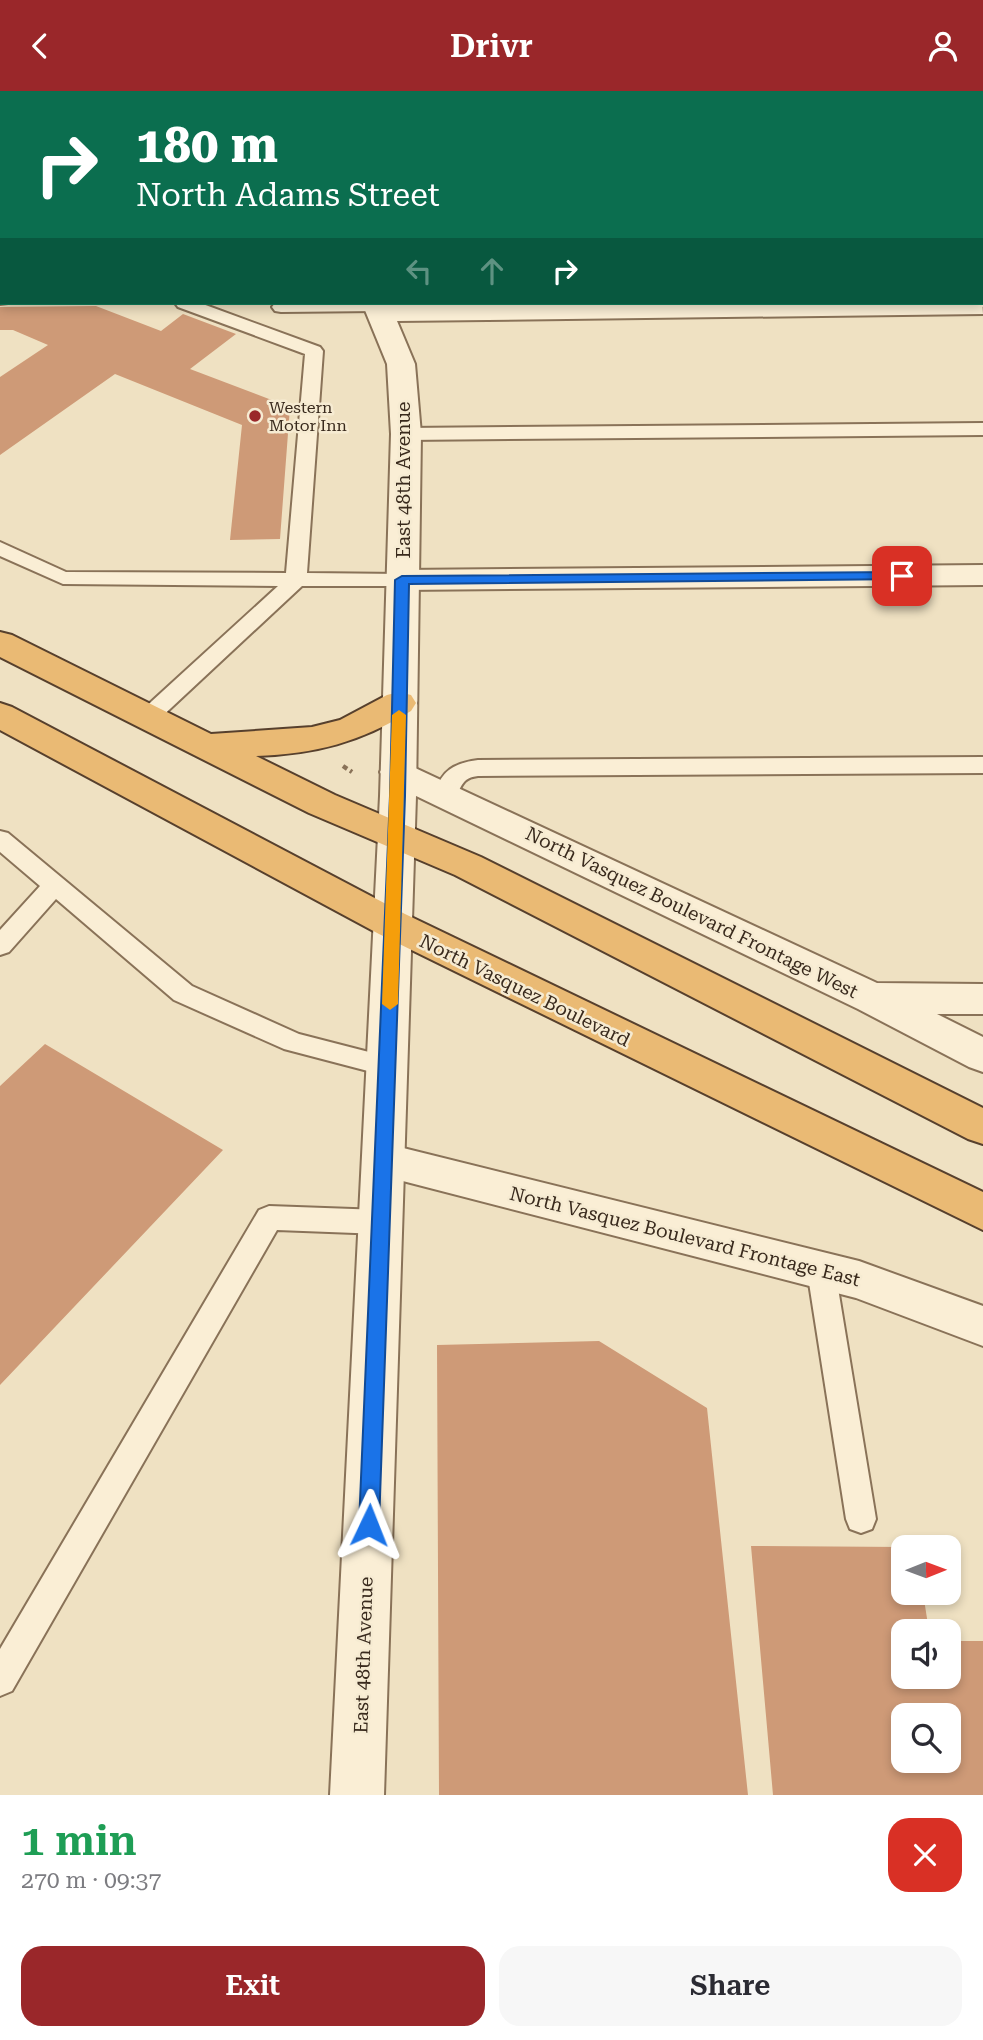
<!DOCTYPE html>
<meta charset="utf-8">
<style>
:root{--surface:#fff;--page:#f7f7f7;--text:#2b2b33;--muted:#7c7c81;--accent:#9a272a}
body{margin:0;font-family:"Roboto Serif",serif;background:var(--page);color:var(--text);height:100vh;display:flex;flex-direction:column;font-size:26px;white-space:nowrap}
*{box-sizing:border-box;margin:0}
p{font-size:23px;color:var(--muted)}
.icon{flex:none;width:38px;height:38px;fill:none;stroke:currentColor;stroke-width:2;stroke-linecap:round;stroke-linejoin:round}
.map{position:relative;height:1704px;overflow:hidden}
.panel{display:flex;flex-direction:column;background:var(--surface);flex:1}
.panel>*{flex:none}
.guide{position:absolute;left:0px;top:0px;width:984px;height:214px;box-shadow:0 4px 10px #0003;background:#0b6e4f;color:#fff;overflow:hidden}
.needle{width:46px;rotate:89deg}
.controls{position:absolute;left:891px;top:1444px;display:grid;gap:14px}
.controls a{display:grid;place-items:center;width:70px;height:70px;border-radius:14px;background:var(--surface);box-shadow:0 4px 10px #0003;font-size:35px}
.pin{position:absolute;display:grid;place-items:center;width:60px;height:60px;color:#fff;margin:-30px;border-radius:14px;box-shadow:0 4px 10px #0006}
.me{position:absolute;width:77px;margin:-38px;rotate:2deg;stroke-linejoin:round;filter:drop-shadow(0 0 5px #0008)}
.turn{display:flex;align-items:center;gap:24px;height:147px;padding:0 21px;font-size:32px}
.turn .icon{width:91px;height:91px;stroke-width:2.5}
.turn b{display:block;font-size:49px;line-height:60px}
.lanes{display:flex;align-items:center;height:66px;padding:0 21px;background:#0003;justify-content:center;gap:35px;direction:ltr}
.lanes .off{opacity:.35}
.round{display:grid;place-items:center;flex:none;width:74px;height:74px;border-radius:21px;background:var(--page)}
.headline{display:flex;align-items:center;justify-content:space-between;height:119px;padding:0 21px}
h1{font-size:42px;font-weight:600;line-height:52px;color:#1e9e55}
.cta{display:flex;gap:14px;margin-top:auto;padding:14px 21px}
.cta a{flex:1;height:80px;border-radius:21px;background:var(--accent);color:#fff;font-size:28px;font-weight:600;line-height:80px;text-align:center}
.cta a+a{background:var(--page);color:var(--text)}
header{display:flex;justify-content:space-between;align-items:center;height:91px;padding:0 21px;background:var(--accent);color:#fff;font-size:32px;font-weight:600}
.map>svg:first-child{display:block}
.building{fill:#ce9a77;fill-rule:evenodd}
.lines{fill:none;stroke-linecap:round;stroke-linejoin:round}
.service-casing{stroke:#897258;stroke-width:4}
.minor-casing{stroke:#897258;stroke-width:4}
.tertiary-casing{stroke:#897258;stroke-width:4}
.trunk-casing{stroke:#57402d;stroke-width:4}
.path{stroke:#897258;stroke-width:4.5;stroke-dasharray:5 3.5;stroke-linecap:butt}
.service{fill:#faeed5;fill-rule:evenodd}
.minor{fill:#faeed5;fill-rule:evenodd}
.tertiary{fill:#faeed5;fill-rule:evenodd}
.trunk{fill:#eaba74;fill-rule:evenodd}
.route{fill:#1a73e8;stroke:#114b97;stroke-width:2}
.slow{fill:#f59e0b}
.poi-dot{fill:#9a272a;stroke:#f6ebd2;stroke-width:2.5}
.labels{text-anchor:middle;stroke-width:5;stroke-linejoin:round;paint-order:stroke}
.far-poi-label{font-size:16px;fill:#392a1d;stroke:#f6ebd2;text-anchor:start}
.street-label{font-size:19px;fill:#392a1d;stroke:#f6ebd2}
</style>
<header><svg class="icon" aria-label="back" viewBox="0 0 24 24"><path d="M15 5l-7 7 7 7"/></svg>Drivr<svg class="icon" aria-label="person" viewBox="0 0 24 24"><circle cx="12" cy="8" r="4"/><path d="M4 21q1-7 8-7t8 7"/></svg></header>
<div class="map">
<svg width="983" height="1704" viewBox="0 0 983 1704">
<rect width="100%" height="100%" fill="#efe1c2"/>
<path class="building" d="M 96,215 L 161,240 L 183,223 L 236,243 L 190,278 L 290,316 L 280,448 L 230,449 L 242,334 L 115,283 L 0,364 L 0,286 L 48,254 L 13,239 L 0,239 L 0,216 Z
M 45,953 L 223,1059 L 0,1294 L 0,995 Z
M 599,1250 L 707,1317 L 748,1704 L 439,1704 L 437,1254 Z
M 751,1455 L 903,1456 L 903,1502 L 923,1502 L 929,1540 L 903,1540 L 903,1586 L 948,1586 L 948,1550 L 983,1550 L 983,1704 L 773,1704 ZM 903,1624 L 948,1624 L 948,1670 L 903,1670 Z"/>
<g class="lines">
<g class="service-casing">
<path id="service" d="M 0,25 L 2,25 L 2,35 L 0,35 Z
M 982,111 L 983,111 L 983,121 L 982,121 Z
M 0,203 L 2,212 L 8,212 L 0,213 Z
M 175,212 L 200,212 L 320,256 L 323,260 L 307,482 L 402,483 L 409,484 L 412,489 L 409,494 L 402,495 L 302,495 L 156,631 L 148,633 L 140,631 L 137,626 L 140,621 L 278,495 L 63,493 L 0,465 L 0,451 L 66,481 L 286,482 L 305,263 L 178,216 Z
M 275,212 L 384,212 L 387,215 L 378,220 L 281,221 L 275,220 L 272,216 Z
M 983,332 L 983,344 L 406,349 L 397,343 L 406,337 Z
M 983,666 L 983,682 L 478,685 C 461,687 462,696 454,709 L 446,711 L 438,709 L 435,703 C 441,679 455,672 478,669 Z
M 0,740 L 8,742 L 192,895 L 299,943 L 396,968 L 400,975 L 396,982 L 387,985 L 284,958 L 174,909 L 56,808 L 9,861 L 0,864 L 0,839 L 40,795 L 0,761 Z
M 269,1115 L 381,1119 L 391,1123 L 395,1131 L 391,1139 L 381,1143 L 277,1139 L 12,1600 L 0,1605 L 0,1558 L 259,1119 Z
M 821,1167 L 831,1171 L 835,1179 L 876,1428 L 872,1438 L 861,1442 L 850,1438 L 846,1428 L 807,1179 L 811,1171 Z"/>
</g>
<g class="minor-casing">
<path id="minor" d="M 902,0 L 926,0 L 927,2 L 903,2 Z
M 982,25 L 983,25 L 983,39 L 982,39 Z
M 0,107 L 2,107 L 2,123 L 0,123 Z
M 982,196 L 983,196 L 983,216 L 972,212 L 982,212 Z
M 983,474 L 983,494 L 402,499 L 391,496 L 386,489 L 391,482 L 402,479 Z
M 398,669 L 877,892 L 983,893 L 983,923 L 937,923 L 983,946 L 983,981 L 969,976 L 858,918 L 385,690 L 380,681 L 385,672 Z
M 383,1052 L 859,1170 L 983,1215 L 983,1255 L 856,1207 L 368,1081 L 362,1069 L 368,1057 Z"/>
</g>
<g class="tertiary-casing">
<path id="tertiary" d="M 367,0 L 391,0 L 366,2 Z
M 982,207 L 983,223 L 397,230 L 415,273 L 421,343 L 416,705 L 384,1704 L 330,1704 L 380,705 L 391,343 L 387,273 L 362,212 L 982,212 Z"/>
</g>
<g class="trunk-casing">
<path id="trunk" d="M 0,541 L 12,544 L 211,643 L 312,636 L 340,629 L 387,604 L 399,601 L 411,604 L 416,612 L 411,620 C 360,651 316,663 256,665 L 335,704 L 481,766 L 983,1017 L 983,1053 L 968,1048 L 455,784 L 309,722 L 0,566 Z
M 0,612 L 12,616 L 405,823 L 983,1101 L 983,1139 L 379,843 L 0,639 Z"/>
</g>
<path class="path" d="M 343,675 L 352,681"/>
<use href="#service" class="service"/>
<use href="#minor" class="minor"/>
<use href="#tertiary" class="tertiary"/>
<use href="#trunk" class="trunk"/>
</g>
<path class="route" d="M 902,481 L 907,482 L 907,488 L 409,493 L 405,705 L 379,1434 L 376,1440 L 369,1443 L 361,1440 L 359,1434 L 390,705 L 395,489 L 402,485 Z"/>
<path class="slow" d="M 399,619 L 406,624 L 398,913 L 390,919 L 382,913 L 392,624 Z"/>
<circle class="poi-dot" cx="255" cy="325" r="7"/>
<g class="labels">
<g class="far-poi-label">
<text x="269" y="322">Western<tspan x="269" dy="18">Motor Inn</tspan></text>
</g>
<g class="street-label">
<text transform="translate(403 389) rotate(-90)" y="7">East 48th Avenue</text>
<text transform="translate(692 821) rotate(26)" y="7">North Vasquez Boulevard Frontage West</text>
<text transform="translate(525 899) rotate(26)" y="7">North Vasquez Boulevard</text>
<text transform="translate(685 1145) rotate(14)" y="7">North Vasquez Boulevard Frontage East</text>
<text transform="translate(363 1564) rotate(-88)" y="7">East 48th Avenue</text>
</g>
</g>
</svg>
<div class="controls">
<a><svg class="needle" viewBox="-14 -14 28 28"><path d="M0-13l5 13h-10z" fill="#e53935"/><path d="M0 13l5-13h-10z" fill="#7c7c81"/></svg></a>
<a><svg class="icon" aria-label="sound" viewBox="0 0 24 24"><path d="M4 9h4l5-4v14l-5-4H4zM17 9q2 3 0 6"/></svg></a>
<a><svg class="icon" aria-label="search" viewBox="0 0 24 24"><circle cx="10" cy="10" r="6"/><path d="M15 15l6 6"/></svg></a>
</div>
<div class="pin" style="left:902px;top:485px;background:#d93025"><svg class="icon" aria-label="arrive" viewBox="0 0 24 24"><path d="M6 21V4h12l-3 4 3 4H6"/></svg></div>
<svg class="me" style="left:369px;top:1434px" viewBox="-20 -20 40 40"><path d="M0-17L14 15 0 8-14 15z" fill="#1a73e8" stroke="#fff" stroke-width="4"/></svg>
<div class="guide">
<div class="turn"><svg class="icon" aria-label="right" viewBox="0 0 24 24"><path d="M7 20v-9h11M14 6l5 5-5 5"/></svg><div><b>180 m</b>North Adams Street</div></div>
<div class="lanes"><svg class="icon off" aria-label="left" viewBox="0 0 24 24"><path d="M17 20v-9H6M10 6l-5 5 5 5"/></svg><svg class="icon off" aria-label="ahead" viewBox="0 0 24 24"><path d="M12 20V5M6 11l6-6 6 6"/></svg><svg class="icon" aria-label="right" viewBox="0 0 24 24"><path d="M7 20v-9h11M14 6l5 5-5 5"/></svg></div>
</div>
</div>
<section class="panel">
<div class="headline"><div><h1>1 min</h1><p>270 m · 09:37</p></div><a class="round" style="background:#d93025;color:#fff"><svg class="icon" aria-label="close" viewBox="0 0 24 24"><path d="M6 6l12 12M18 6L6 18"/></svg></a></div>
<div class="cta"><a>Exit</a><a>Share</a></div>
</section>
